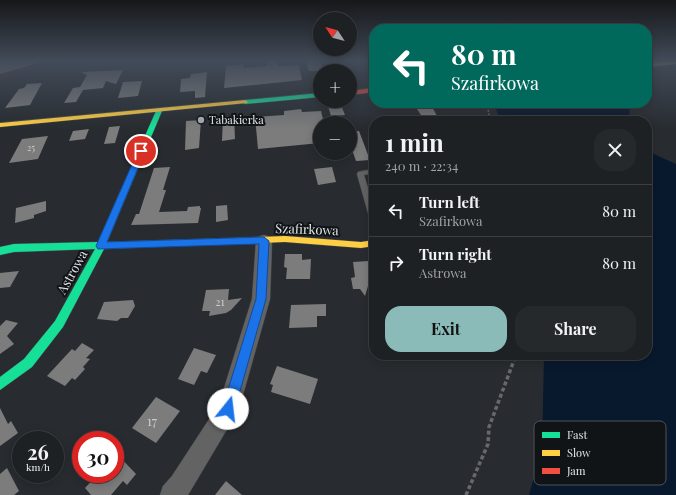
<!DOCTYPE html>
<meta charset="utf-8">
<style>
:root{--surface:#1e2124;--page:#26292c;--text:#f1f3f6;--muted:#a1a3a6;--line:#3c3e41;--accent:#8bbbb9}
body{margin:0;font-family:"Playfair Display",serif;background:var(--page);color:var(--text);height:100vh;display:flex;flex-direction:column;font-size:15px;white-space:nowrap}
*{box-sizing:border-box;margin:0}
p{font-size:13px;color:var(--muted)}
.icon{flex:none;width:22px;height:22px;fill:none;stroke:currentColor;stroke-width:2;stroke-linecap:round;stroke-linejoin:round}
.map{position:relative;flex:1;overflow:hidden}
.panel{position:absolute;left:369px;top:116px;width:283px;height:244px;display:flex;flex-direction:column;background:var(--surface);border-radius:16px;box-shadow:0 2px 10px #0003,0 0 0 1px var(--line)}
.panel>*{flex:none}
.guide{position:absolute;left:369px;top:24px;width:283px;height:84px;border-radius:16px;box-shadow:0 2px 10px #0003,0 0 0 1px var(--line);background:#00695c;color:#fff;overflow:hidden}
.needle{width:26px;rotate:306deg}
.fabs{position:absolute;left:313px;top:12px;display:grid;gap:8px}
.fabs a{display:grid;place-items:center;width:44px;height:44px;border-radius:50%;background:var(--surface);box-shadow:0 2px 10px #0003,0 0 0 1px var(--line);font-size:20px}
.speed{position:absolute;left:12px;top:431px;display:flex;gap:8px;font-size:20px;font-weight:700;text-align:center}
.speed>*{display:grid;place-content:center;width:52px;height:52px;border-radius:50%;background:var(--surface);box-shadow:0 2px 10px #0003,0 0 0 1px var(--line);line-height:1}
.speed small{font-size:10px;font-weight:400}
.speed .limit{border:6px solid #d22;background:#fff;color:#111}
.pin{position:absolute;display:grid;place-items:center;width:34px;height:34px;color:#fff;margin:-17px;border:2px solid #fff;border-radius:50%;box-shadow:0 1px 4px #0007}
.me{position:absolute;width:44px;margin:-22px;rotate:16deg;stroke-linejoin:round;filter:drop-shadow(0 0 3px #0008)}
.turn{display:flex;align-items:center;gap:14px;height:84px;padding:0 16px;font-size:18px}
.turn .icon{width:52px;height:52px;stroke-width:2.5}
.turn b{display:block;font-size:28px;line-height:34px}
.round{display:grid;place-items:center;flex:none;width:42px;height:42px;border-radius:16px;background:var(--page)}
.summary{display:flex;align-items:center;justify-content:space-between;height:68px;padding:0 16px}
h1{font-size:24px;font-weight:700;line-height:30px}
.button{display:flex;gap:8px;margin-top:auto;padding:8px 16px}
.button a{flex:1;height:46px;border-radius:16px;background:var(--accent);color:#111;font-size:16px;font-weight:700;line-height:46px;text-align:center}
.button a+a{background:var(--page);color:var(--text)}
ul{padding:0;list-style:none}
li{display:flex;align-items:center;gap:12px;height:52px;padding:0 16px;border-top:1px solid var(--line)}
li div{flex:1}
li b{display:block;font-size:15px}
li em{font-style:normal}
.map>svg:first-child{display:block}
.industrial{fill:#3e2d2d}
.water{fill:#08192d}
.building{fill:#7c7c7c}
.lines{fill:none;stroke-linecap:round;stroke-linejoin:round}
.lane-casing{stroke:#464a4d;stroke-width:1}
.street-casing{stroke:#464a4d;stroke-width:1}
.fast-casing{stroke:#464a4d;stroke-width:1}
.slow-casing{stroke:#464a4d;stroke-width:1}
.jam-casing{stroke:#464a4d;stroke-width:1}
.path-far1{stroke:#68686a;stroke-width:1.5;stroke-dasharray:2 1.5;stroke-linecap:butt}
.path{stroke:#68686a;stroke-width:3.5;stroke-dasharray:4 2.5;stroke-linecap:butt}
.lane{fill:#646364;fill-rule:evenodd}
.street{fill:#646364;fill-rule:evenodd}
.fast{fill:#16e098;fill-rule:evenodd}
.slow{fill:#ffcf43;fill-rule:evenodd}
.jam{fill:#f24e42;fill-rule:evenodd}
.route{fill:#1a73e8;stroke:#114b97}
.poi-dot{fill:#a0a5a9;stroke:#111417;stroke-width:1.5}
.labels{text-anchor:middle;stroke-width:4;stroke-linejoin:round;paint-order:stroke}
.far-number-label{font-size:9px;fill:#c8ccce}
.far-poi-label{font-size:11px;fill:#e1e6ea;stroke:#111417;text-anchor:start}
.number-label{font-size:11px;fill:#c8ccce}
.street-label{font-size:13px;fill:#e1e6ea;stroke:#111417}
.near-number-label{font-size:13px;fill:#c8ccce}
.key{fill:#111417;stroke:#4f5356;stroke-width:1}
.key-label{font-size:11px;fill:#e1e6ea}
</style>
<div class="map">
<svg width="676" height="495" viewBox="0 0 676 495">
<rect width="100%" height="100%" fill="#282c30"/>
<path class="industrial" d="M 0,60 L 62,60 L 0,80 Z"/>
<path class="water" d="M 494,103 L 629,103 L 630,121 L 500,121 Z
M 647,151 L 676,164 L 676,495 L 529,495 L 542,449 L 544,355 L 647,355 Z"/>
<path class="building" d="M 0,60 L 38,60 L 38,63 L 0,74 Z
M 266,60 L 277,60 L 278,66 L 299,65 L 302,80 L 224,88 L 226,66 L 243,64 L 244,68 L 267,66 Z
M 306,60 L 320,60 L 323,71 L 309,71 Z
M 123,70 L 116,84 L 106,81 L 103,88 L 83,90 L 76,102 L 64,103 L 73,88 L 80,87 L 87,75 L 81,72 Z
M 207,72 L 205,97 L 195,98 L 195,91 L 180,92 L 181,79 L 190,78 L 191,74 Z
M 142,81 L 138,96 L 118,98 L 123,82 Z
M 42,83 L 30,105 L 5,108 L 19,89 L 24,88 L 27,84 Z
M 413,103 L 430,103 L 437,116 L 423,118 Z
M 341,105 L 345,115 L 331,116 L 328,106 Z
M 301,109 L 302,112 L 321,111 L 324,123 L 320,123 L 320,143 L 258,149 L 255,117 L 284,115 L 284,111 Z
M 234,116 L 235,139 L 222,141 L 223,117 Z
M 201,120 L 199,148 L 185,150 L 186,121 Z
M 120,126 L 115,143 L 104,144 L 109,127 Z
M 89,129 L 85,139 L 69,141 L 73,131 Z
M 359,131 L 370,160 L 356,161 L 350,144 L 350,132 Z
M 48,136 L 38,159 L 9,163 L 22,139 Z
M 170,167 L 163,190 L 166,190 L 159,212 L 187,211 L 188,207 L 200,206 L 200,208 L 201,208 L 198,223 L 131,225 L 136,214 L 139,214 L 154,168 Z
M 332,167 L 336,182 L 318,185 L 314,169 Z
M 46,201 L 46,211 L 34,215 L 34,218 L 15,223 L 16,208 Z
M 227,205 L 228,220 L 216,222 L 216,206 Z
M 285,254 L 302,254 L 302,260 L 311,259 L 310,279 L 286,279 L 287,268 L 284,267 Z
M 369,261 L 374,285 L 368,286 L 365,296 L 360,289 L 353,289 L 351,278 L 355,277 L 353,262 Z
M 19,271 L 10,287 L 0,288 L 0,273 Z
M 229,289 L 228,300 L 242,298 L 231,310 L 226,313 L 209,316 L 210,311 L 202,311 L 206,290 Z
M 133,300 L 135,306 L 128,318 L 121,318 L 117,321 L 97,319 L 104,302 Z
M 326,304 L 326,316 L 317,316 L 317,327 L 289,328 L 291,305 Z
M 6,320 L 18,323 L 7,336 L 14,344 L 0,354 L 0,326 Z
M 82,343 L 94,350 L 86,358 L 90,359 L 83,367 L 85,369 L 75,380 L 72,378 L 65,386 L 47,376 L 72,349 L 75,351 Z
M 194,348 L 216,355 L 207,373 L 201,371 L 194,385 L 178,379 Z
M 277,366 L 318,379 L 310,404 L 271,392 L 273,385 L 270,384 Z
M 156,397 L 180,411 L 156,443 L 132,428 Z
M 0,408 L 8,424 L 11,421 L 18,433 L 0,446 Z
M 115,452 L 136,474 L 127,485 L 123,481 L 111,495 L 91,495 L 85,488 L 98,474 L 115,474 Z
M 7,468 L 19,491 L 14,495 L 0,495 L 0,474 Z
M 226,481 L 242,495 L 215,495 Z"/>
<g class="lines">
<g class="lane-casing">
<path id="lane" d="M 374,169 L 374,173 L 364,175 L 374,208 L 374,223 L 370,220 L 357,174 L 358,172 Z"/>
</g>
<g class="street-casing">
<path id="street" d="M 264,235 L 270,237 L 272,241 L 270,299 L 239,409 L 188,495 L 160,495 L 163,486 L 172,476 L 219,404 L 252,299 L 256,241 L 258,237 Z"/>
</g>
<g class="fast-casing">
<path id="fast" d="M 320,93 L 320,97 L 245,104 L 242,102 L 245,100 Z
M 159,109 L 162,111 L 107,242 L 234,238 L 237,239 L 238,241 L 237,243 L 104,249 L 63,327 L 32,367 L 0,390 L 0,377 L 24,359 L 55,321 L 95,249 L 14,252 L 0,255 L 0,247 L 14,244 L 98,242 L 156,111 Z"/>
</g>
<g class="slow-casing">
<path id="slow" d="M 676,60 L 676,64 L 647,67 L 647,63 Z
M 245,100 L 248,102 L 247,103 L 0,127 L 0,123 Z
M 285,236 L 361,242 L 374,240 L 374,246 L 361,248 L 285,242 L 234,244 L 230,241 L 234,238 Z"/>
</g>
<g class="jam-casing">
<path id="jam" d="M 374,88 L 374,92 L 350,95 L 350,91 Z"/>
</g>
<path class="path-far1" d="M 487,103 L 490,121"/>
<path class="path" d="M 466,495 L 488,444 L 489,427 L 516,355"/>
<use href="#lane" class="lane"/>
<use href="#street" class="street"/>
<use href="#fast" class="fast"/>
<use href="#slow" class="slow"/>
<use href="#jam" class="jam"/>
</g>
<linearGradient id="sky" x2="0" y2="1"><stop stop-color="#16181a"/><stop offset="0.47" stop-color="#424b59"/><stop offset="1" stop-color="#424b59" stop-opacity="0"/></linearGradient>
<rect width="676" height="129" fill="url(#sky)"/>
<path class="route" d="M 141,149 L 145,151 L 107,242 L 264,237 L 269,241 L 266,299 L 235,409 L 233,413 L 228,415 L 224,413 L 222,409 L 256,299 L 259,244 L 98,249 L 96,246 L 138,151 Z"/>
<circle class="poi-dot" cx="201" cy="120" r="4"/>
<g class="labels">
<g class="far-number-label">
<text x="31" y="151">25</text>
</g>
<g class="far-poi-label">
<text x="209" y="124">Tabakierka</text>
</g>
<g class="number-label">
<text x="220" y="306">21</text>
</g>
<g class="street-label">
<text transform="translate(307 229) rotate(2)" y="5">Szafirkowa</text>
<text transform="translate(72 272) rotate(-61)" y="5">Astrowa</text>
</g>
<g class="near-number-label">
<text x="152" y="426">17</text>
</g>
</g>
<rect x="534" y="421" width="132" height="64" rx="6" class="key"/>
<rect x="542" y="432" width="18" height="6" fill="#16e098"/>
<rect x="542" y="450" width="18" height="6" fill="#ffcf43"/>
<rect x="542" y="468" width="18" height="6" fill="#f24e42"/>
<g class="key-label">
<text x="567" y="439">Fast</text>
<text x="567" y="457">Slow</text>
<text x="567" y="475">Jam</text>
</g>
</svg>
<div class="fabs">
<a><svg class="needle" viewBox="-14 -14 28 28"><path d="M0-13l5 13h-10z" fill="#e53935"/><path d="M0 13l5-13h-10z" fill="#a1a3a6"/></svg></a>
<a>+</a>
<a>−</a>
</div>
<div class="speed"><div>26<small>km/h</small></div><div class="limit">30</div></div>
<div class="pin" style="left:141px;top:151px;background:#d93025"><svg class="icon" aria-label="arrive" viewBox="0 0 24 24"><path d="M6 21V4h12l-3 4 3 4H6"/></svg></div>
<svg class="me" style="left:228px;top:409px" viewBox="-20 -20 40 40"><circle r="19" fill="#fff"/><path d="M0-13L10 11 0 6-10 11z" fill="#1a73e8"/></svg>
<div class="guide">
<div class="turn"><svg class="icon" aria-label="left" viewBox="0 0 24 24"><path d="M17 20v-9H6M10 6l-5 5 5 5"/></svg><div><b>80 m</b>Szafirkowa</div></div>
</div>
<section class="panel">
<div class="summary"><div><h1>1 min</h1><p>240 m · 22:34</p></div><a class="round"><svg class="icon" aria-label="close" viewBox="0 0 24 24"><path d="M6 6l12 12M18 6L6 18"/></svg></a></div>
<ul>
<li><svg class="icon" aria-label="left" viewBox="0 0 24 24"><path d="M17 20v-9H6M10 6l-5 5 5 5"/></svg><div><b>Turn left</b><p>Szafirkowa</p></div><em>80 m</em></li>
<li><svg class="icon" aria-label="right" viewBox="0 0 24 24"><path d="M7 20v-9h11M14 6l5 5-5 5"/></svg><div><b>Turn right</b><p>Astrowa</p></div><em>80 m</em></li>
</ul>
<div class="button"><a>Exit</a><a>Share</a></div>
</section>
</div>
